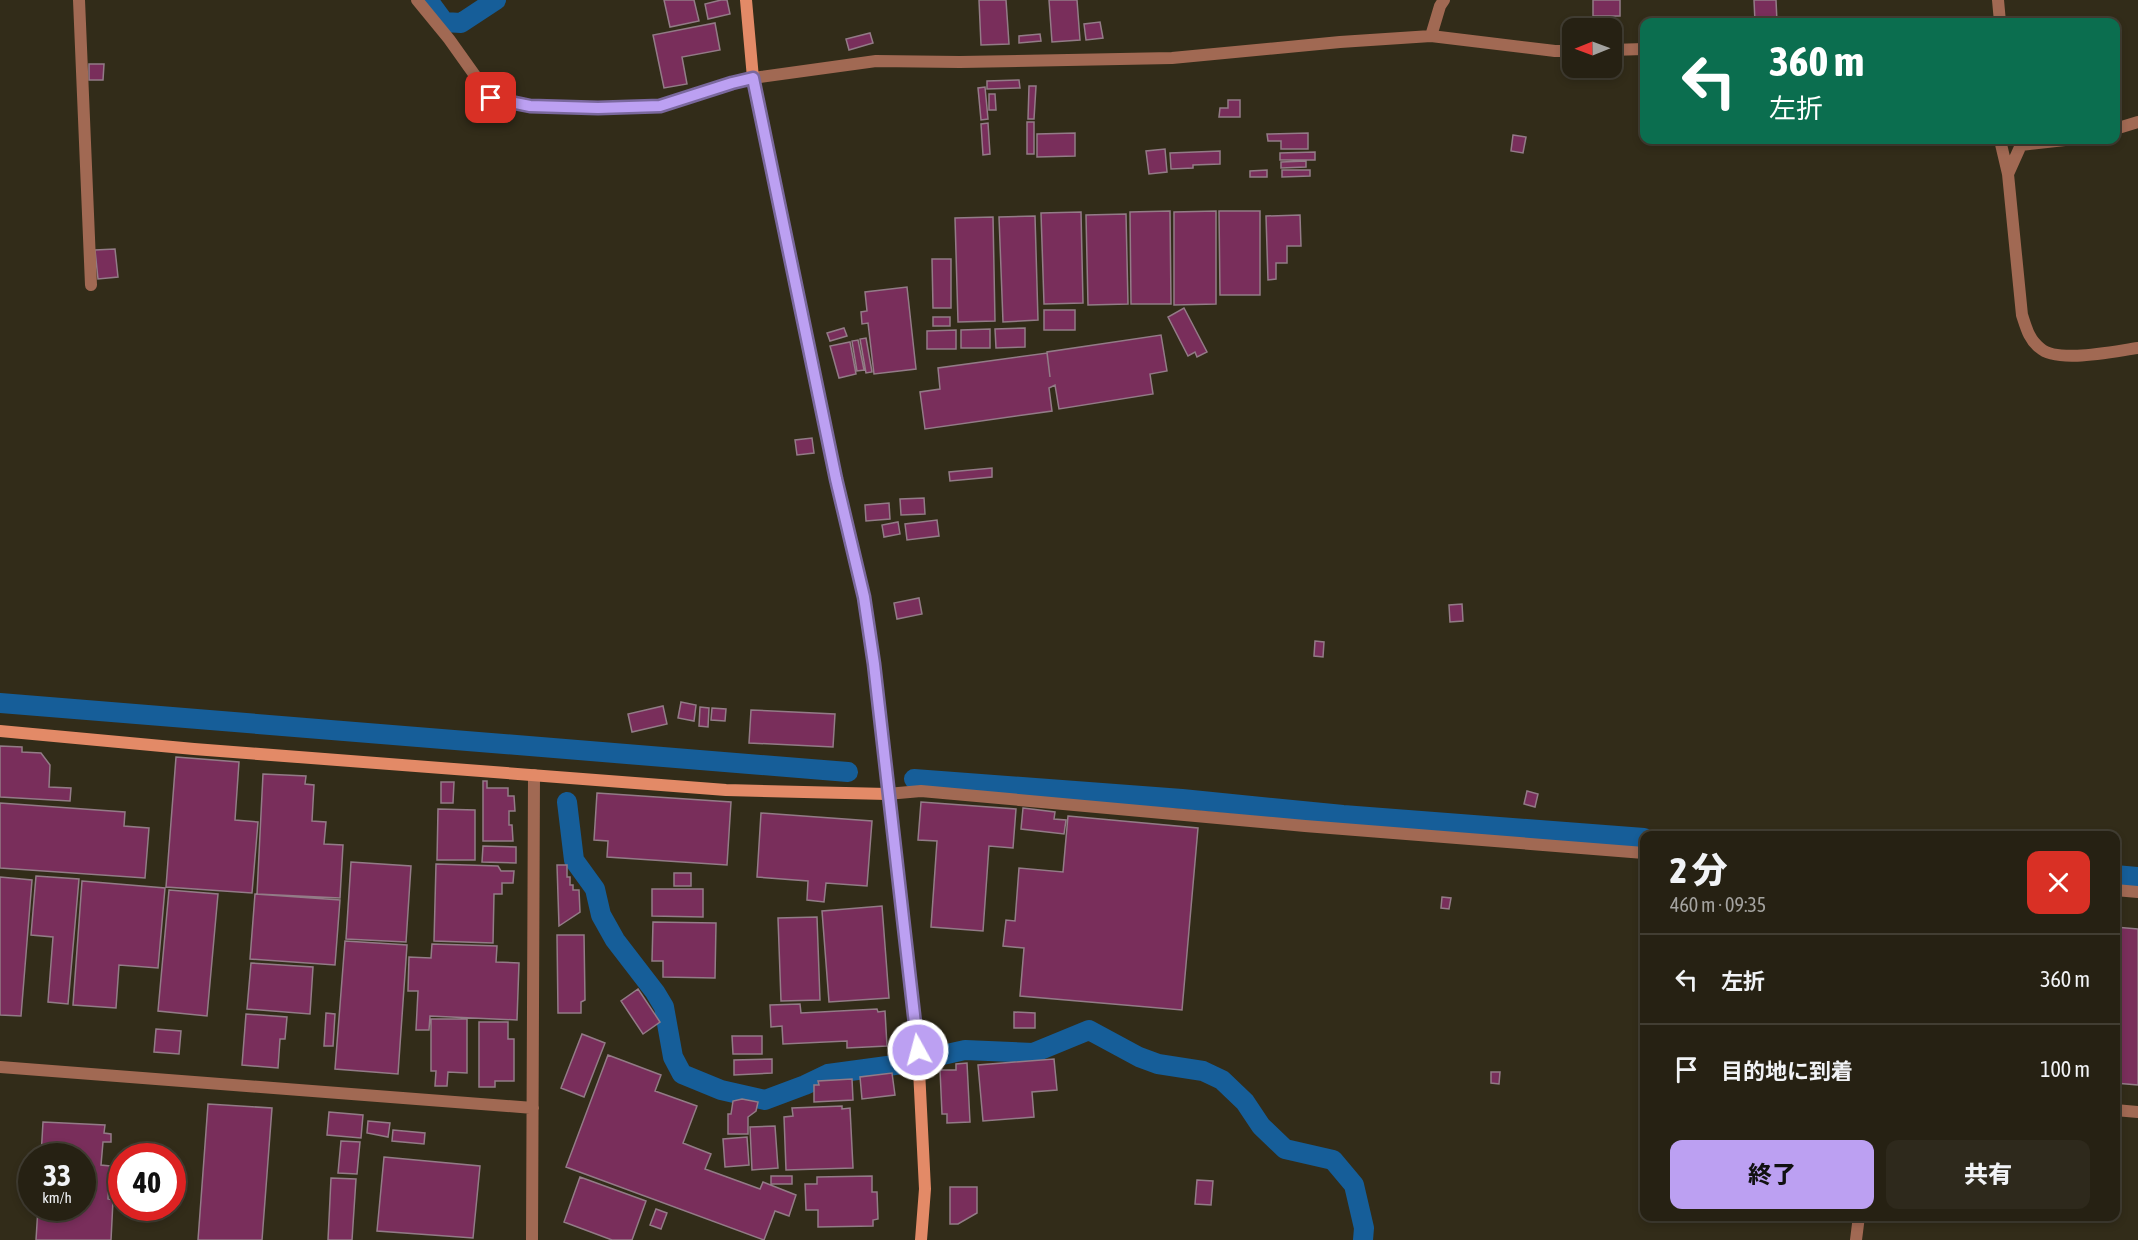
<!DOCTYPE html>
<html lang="ja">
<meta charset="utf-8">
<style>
:root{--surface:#262113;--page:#2e291c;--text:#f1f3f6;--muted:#a4a3a0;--line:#423e33;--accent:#bca0f2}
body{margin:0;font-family:"Asap Condensed","Noto Sans JP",sans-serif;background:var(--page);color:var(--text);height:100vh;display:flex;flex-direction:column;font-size:22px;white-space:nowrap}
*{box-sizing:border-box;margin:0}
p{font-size:20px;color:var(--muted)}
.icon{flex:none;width:33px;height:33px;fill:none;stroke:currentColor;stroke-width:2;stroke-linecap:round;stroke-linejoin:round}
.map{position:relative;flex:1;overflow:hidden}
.side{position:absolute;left:1640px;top:831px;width:480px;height:390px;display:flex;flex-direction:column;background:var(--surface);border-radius:12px;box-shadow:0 3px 9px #0003,0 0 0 2px var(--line)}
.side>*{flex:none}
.guide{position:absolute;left:1640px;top:18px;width:480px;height:126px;border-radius:12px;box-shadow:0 3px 9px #0003,0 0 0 2px var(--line);background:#0b6e4f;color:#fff;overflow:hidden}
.needle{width:39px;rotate:269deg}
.fabs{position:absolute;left:1562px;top:18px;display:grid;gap:12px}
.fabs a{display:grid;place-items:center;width:60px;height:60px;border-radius:12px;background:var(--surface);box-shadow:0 3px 9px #0003,0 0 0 2px var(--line);font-size:30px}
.speed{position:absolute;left:18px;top:1143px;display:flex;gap:12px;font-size:30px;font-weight:700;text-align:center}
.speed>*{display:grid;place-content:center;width:78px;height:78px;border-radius:50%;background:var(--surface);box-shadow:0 3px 9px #0003,0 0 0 2px var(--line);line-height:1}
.speed small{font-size:15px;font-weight:400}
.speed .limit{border:9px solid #d22;background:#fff;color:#111}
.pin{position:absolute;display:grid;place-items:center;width:51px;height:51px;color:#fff;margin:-26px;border-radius:12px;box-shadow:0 3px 9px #0006}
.me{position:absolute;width:66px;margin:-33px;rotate:353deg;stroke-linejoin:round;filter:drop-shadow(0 0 4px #0008)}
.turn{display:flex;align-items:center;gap:21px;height:126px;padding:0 30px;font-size:27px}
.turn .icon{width:78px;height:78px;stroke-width:2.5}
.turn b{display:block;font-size:42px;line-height:51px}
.round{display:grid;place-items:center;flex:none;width:63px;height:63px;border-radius:12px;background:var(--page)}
.overview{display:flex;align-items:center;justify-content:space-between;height:102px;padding:0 30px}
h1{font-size:36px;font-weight:800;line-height:45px}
.action{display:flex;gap:12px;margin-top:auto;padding:12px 30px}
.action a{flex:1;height:69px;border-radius:12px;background:var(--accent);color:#111;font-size:24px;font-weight:800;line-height:69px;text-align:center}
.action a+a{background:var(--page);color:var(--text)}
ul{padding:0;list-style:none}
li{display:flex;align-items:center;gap:18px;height:90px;padding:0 30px;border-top:2px solid var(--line)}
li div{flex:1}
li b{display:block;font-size:22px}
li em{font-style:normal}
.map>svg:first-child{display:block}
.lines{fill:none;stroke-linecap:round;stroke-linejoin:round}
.canal{stroke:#165e99;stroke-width:20}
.building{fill:#792e5b;stroke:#937b87;stroke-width:1.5}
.street{stroke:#a16953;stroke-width:12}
.secondary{stroke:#e38a67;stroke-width:12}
.route-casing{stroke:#7a689d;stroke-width:15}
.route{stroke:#bca0f2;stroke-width:10}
</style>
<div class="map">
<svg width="2138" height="1240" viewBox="0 0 2138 1240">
<rect width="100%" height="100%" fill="#322c19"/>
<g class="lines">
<path class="canal" d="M 428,0 L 444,22 L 461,23 L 496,0
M 0,703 L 848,772
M 914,779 L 1182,799 L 1343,815 L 1644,838
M 567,802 L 574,860 L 595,889 L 601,915 L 615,940 L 655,992 L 664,1007 L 673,1057 L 682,1074 L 721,1090 L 765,1100 L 805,1085 L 828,1074 L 902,1064
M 2115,875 L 2138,877
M 938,1056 L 965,1050 L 1033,1053 L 1089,1030 L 1139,1057 L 1158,1064 L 1203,1071 L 1222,1080 L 1245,1102 L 1261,1126 L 1285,1149 L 1333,1160 L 1354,1185 L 1364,1228 L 1363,1240"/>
</g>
<path class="building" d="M 664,0 L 694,0 L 699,21 L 670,27 Z
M 721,0 L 727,0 L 730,14 L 708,19 L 705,4 Z
M 979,0 L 1006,0 L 1009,44 L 981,45 Z
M 1049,0 L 1077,0 L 1080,40 L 1052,42 Z
M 1593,0 L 1620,0 L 1620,16 L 1593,16 Z
M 1754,0 L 1776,0 L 1777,22 L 1755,22 Z
M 1100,22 L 1103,38 L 1086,40 L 1084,24 Z
M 715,23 L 720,50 L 682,57 L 687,84 L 664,88 L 653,35 Z
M 870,33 L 873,43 L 849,50 L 846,39 Z
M 1040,34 L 1041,41 L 1019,43 L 1019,36 Z
M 89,64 L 104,64 L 103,80 L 89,80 Z
M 1019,80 L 1020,88 L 987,89 L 987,81 Z
M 1029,86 L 1036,86 L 1034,119 L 1028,119 Z
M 985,87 L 988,119 L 981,120 L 978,88 Z
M 989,94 L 995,94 L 996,110 L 989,110 Z
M 1228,100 L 1240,100 L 1240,117 L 1219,117 L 1220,108 L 1228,108 Z
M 1027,122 L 1034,122 L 1034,154 L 1027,154 Z
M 988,123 L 990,154 L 983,155 L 981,124 Z
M 1075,133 L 1075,156 L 1037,157 L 1037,134 Z
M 1308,133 L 1308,149 L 1281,149 L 1281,141 L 1268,141 L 1267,134 Z
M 1513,135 L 1526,137 L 1523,153 L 1511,151 Z
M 1165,149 L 1167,172 L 1149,174 L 1146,151 Z
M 1220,151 L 1220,164 L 1193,165 L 1193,168 L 1171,169 L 1170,153 Z
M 1315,152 L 1315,160 L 1280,160 L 1280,153 Z
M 1306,161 L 1306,167 L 1281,168 L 1281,162 Z
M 1267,170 L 1267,177 L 1250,177 L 1250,171 Z
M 1282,170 L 1310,170 L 1310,176 L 1282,177 Z
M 1170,211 L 1171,304 L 1131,304 L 1130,212 Z
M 1216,211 L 1216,304 L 1174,305 L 1174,212 Z
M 1219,211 L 1260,211 L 1260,295 L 1220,295 Z
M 1081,212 L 1083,303 L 1044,304 L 1041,213 Z
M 1126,214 L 1128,304 L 1088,305 L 1086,215 Z
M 1300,215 L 1301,246 L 1287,246 L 1287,263 L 1276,263 L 1276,279 L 1268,280 L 1266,216 Z
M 1035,216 L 1038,320 L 1003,322 L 999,217 Z
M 993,217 L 995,321 L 958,322 L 955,218 Z
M 115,249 L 118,277 L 98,279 L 95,250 Z
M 932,259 L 951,259 L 951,308 L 933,308 Z
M 907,287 L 916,369 L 874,374 L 868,323 L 862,324 L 861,312 L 867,311 L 865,292 Z
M 1184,308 L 1207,352 L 1197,357 L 1195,352 L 1188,356 L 1168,317 Z
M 1044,310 L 1075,310 L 1075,330 L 1044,330 Z
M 933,317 L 950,317 L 950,326 L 933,326 Z
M 844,328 L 847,336 L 830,341 L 827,333 Z
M 1025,328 L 1025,347 L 996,348 L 995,329 Z
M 990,329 L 990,348 L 961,348 L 961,330 Z
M 956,330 L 956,349 L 927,349 L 927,331 Z
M 1161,335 L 1167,371 L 1150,374 L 1153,394 L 1059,409 L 1055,385 L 1049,388 L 1052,411 L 925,429 L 920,392 L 940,389 L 938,368 L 1047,353 L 1050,377 L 1047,352 Z
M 866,338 L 872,372 L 866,373 L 860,339 Z
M 858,340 L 864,370 L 857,371 L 852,341 Z
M 850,342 L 856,374 L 839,378 L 830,346 Z
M 812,438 L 814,453 L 797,455 L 795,440 Z
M 992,468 L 992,477 L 950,481 L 949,472 Z
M 924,498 L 925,514 L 901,515 L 900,499 Z
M 889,503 L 890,519 L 866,521 L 865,505 Z
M 937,520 L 939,536 L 907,540 L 905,524 Z
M 898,522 L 900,534 L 884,537 L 882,525 Z
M 919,598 L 922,614 L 897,619 L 894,603 Z
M 1462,604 L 1463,621 L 1450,622 L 1449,605 Z
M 1315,641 L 1324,642 L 1323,657 L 1314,656 Z
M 681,702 L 696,705 L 694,721 L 678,718 Z
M 663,706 L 667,724 L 632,732 L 628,714 Z
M 700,707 L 709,708 L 708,727 L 699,726 Z
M 712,708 L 726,709 L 725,721 L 711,720 Z
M 751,710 L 835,714 L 833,747 L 749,743 Z
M 0,746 L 22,747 L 22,752 L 41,753 L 50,765 L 49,787 L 71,788 L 70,801 L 0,797 Z
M 176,757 L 239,762 L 235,820 L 258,822 L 252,893 L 166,887 Z
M 263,774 L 306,776 L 305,784 L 314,785 L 312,821 L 326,822 L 324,844 L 343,845 L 340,898 L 257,894 Z
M 483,781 L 487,781 L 487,788 L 508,788 L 508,796 L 514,796 L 515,811 L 509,811 L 509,825 L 512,825 L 513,841 L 483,841 Z
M 441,782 L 454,782 L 453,803 L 441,803 Z
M 1527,791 L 1538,794 L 1535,807 L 1524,804 Z
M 597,793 L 731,802 L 727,865 L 607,857 L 608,841 L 594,840 Z
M 921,802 L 1016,809 L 1013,848 L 989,846 L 983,931 L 931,927 L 937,841 L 918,840 Z
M 0,803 L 125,812 L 124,826 L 149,828 L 145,878 L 0,868 Z
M 1023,808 L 1055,812 L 1054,819 L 1066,820 L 1064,834 L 1021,829 Z
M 438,809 L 475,810 L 475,860 L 437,860 Z
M 761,813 L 872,821 L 867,886 L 826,883 L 824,902 L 807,900 L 808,881 L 757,877 Z
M 1068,816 L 1198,828 L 1182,1010 L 1020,996 L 1024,948 L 1003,946 L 1006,920 L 1015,921 L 1019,868 L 1063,872 Z
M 483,846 L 516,847 L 516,863 L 482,862 Z
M 351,862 L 411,866 L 406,942 L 346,939 Z
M 436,864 L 498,866 L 501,871 L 514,871 L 513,883 L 502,883 L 502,894 L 494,894 L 493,943 L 434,941 Z
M 557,865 L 567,865 L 567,877 L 570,877 L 570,885 L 573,885 L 573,890 L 579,890 L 580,912 L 559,926 Z
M 674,873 L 691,873 L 691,886 L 674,886 Z
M 36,876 L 79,879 L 68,1004 L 48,1002 L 53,937 L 31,935 Z
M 0,877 L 32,880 L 21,1016 L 0,1015 Z
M 82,881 L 165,888 L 158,968 L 119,965 L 116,1008 L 73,1005 Z
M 652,889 L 703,889 L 703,917 L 652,916 Z
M 169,890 L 218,894 L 207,1016 L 158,1011 Z
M 255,894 L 340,900 L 335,965 L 250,959 Z
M 1442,897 L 1451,898 L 1449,909 L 1441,908 Z
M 882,906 L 889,998 L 829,1002 L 822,911 Z
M 817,917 L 820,1000 L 781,1001 L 778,918 Z
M 653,922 L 716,923 L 715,978 L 663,977 L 663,961 L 652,961 Z
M 2115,927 L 2138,929 L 2138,1085 L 2115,1083 Z
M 557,935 L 584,935 L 585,1000 L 581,1002 L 581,1013 L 558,1013 Z
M 345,941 L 407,945 L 398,1074 L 335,1069 Z
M 432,944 L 497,946 L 496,962 L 519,963 L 517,1020 L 430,1016 L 429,1030 L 416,1030 L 418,991 L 408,991 L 409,957 L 431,958 Z
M 251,963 L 313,967 L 310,1014 L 247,1009 Z
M 638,989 L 660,1022 L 643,1034 L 621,1001 Z
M 800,1004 L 801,1013 L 877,1009 L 878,1012 L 885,1011 L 887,1046 L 847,1048 L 847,1041 L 783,1044 L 782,1026 L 771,1027 L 770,1005 Z
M 1014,1012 L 1035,1013 L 1035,1028 L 1014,1028 Z
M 326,1013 L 335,1014 L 333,1046 L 324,1046 Z
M 246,1014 L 287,1017 L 285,1039 L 280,1039 L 278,1068 L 242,1065 Z
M 431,1019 L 467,1019 L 467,1073 L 448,1072 L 447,1086 L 435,1086 L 436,1071 L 431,1071 Z
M 479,1022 L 508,1022 L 508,1039 L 514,1039 L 514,1081 L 495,1081 L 495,1087 L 479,1087 Z
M 156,1029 L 181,1031 L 179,1054 L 154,1052 Z
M 582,1034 L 605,1043 L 584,1097 L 561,1088 Z
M 732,1036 L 762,1036 L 762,1054 L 733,1054 Z
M 608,1055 L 661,1075 L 655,1091 L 697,1106 L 683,1143 L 711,1154 L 705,1169 L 760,1189 L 763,1182 L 796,1195 L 789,1216 L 775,1211 L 764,1240 L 566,1167 Z
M 772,1059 L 772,1073 L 734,1075 L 734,1060 Z
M 1054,1059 L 1057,1090 L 1032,1092 L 1034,1117 L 983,1121 L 978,1065 Z
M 967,1063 L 970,1122 L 947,1123 L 947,1114 L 942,1114 L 940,1070 L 956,1070 L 956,1064 Z
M 1491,1072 L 1500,1072 L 1499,1084 L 1491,1083 Z
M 892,1073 L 895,1095 L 862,1099 L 860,1077 Z
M 852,1079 L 853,1100 L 814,1102 L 814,1085 L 819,1085 L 818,1081 Z
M 742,1099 L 758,1102 L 756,1111 L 748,1117 L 748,1134 L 728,1134 L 728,1114 L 731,1114 L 733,1101 Z
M 208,1104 L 272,1108 L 262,1240 L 198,1240 Z
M 842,1106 L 842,1109 L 850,1108 L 853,1168 L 786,1170 L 784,1117 L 793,1116 L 792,1108 Z
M 329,1112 L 363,1115 L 361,1138 L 327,1135 Z
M 368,1121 L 390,1123 L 388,1137 L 367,1133 Z
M 43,1122 L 105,1125 L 104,1133 L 111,1134 L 111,1142 L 103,1142 L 101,1165 L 110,1166 L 108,1199 L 113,1200 L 111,1240 L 36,1240 L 38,1208 L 82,1208 L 82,1156 L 41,1156 Z
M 775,1126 L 778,1168 L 752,1170 L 750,1127 Z
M 393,1130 L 425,1133 L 424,1144 L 392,1141 Z
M 747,1137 L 749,1165 L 725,1167 L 723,1139 Z
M 341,1141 L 360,1142 L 357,1174 L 338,1173 Z
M 384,1157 L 480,1166 L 473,1238 L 377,1231 Z
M 771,1176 L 792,1176 L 792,1184 L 771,1184 Z
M 872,1176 L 872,1192 L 877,1192 L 878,1219 L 873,1220 L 873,1226 L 818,1227 L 818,1210 L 806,1210 L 805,1184 L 817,1184 L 817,1177 Z
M 580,1177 L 646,1201 L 632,1240 L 612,1240 L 564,1222 Z
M 331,1178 L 356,1179 L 352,1240 L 328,1240 Z
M 1197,1180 L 1213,1181 L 1211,1205 L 1195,1204 Z
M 950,1187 L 977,1187 L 977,1213 L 958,1224 L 950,1224 Z
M 656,1209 L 667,1213 L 661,1229 L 650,1225 Z"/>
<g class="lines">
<path class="street" d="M 79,0 L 91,285
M 417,0 L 449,39 L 491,98 L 530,106 L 598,108 L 660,106 L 732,83 L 753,78 L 876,61 L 960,62 L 1172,58 L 1340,42 L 1431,36 L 1555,51 L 1572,51
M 1998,0 L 2000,22
M 1431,36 L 1440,6 L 1444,0
M 1611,50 L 1644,49
M 2115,129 L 2138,122
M 2000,140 L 2008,174
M 2020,140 L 2021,145 L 2008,174 L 2022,315 C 2026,327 2029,340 2040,348 C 2057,364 2115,351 2138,348
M 2021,145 L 2065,140
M 887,794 L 921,791 L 1305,826 L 1644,853
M 2115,890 L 2138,892
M 0,1067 L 533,1108
M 2115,1110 L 2138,1112
M 532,1240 L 534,775
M 1856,1240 L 1859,1216"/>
<path class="secondary" d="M 746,0 L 753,78 L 836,479 L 864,597 L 874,665 L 918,1050 L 925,1189 L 921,1240
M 0,731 L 194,749 L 726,790 L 887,794"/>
</g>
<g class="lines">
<g class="route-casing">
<path id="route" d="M 491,98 L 530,106 L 598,108 L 660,106 L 732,83 L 753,78 L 836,479 L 864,597 L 874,664 L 918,1050"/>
</g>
<use href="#route" class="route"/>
</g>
</svg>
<div class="fabs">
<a><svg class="needle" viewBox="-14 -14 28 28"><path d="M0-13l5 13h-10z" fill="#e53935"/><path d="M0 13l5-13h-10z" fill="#a4a3a0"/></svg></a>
</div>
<div class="speed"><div>33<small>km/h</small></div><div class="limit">40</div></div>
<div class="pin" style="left:491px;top:98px;background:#d93025"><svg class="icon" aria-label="arrive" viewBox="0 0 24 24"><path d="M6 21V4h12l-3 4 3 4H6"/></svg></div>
<svg class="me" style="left:918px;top:1050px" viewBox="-20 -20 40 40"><circle r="17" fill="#bca0f2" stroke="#fff" stroke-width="3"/><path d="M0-11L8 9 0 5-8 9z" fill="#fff"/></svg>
<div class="guide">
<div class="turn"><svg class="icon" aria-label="left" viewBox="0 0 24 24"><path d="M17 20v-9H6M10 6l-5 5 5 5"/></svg><div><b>360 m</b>左折</div></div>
</div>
<section class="side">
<div class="overview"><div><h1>2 分</h1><p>460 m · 09:35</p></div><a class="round" style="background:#d93025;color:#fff"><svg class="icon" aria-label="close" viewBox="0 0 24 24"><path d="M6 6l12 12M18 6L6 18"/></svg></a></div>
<ul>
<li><svg class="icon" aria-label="left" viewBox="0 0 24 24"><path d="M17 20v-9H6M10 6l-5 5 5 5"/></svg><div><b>左折</b></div><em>360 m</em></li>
<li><svg class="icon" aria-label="arrive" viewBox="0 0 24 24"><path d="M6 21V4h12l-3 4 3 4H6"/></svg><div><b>目的地に到着</b></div><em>100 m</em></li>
</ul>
<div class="action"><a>終了</a><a>共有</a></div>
</section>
</div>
